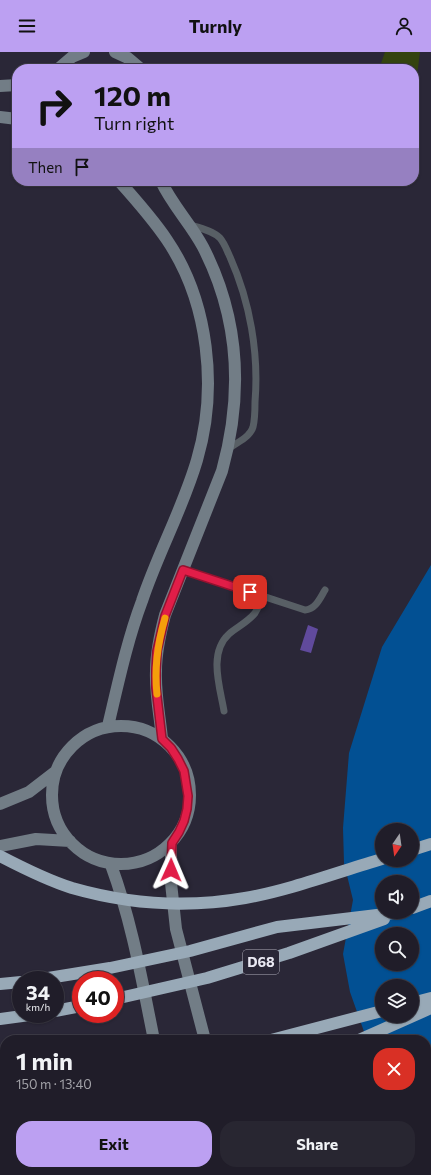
<!DOCTYPE html>
<meta charset="utf-8">
<style>
:root{--surface:#201d29;--page:#282631;--text:#f1f3f6;--muted:#a2a2a8;--line:#3d3b46;--accent:#bca0f2}
body{margin:0;font-family:Commissioner,sans-serif;background:var(--page);color:var(--text);height:100vh;display:flex;flex-direction:column;font-size:15px;white-space:nowrap}
*{box-sizing:border-box;margin:0}
p{font-size:13px;color:var(--muted)}
.icon{flex:none;width:22px;height:22px;fill:none;stroke:currentColor;stroke-width:2;stroke-linecap:round;stroke-linejoin:round}
.map{position:relative;flex:1;overflow:hidden}
.sheet{position:absolute;left:0px;top:983px;width:431px;height:140px;display:flex;flex-direction:column;background:var(--surface);border-radius:16px 16px 0 0;box-shadow:0 1px 3px #0004,0 0 0 1px var(--line)}
.sheet>*{flex:none}
.banner{position:absolute;left:12px;top:12px;width:407px;height:122px;border-radius:16px;box-shadow:0 1px 3px #0004,0 0 0 1px var(--line);background:#bca0f2;color:#111;overflow:hidden}
.needle{width:26px;rotate:193deg}
.controls{position:absolute;left:375px;top:771px;display:grid;gap:8px}
.controls a{display:grid;place-items:center;width:44px;height:44px;border-radius:50%;background:var(--surface);box-shadow:0 1px 3px #0004,0 0 0 1px var(--line);font-size:20px}
.speed{position:absolute;left:12px;top:919px;display:flex;gap:8px;font-size:20px;font-weight:700;text-align:center}
.speed>*{display:grid;place-content:center;width:52px;height:52px;border-radius:50%;background:var(--surface);box-shadow:0 1px 3px #0004,0 0 0 1px var(--line);line-height:1}
.speed small{font-size:10px;font-weight:400}
.speed .limit{border:6px solid #d22;background:#fff;color:#111}
.pin{position:absolute;display:grid;place-items:center;width:34px;height:34px;color:#fff;margin:-17px;border-radius:8px;box-shadow:0 2px 6px #0006}
.me{position:absolute;width:44px;margin:-22px;rotate:1deg;stroke-linejoin:round;filter:drop-shadow(0 0 3px #0008)}
.turn{display:flex;align-items:center;gap:14px;height:84px;padding:0 16px;font-size:18px}
.turn .icon{width:52px;height:52px;stroke-width:2.5}
.turn b{display:block;font-size:28px;line-height:34px}
.then{display:flex;align-items:center;height:38px;padding:0 16px;background:#0003;gap:8px;font-size:15px}
.round{display:grid;place-items:center;flex:none;width:42px;height:42px;border-radius:16px;background:var(--page)}
.overview{display:flex;align-items:center;justify-content:space-between;height:68px;padding:0 16px}
h1{font-size:24px;font-weight:700;line-height:30px}
.primary-button{display:flex;gap:8px;margin-top:auto;padding:8px 16px}
.primary-button a{flex:1;height:46px;border-radius:16px;background:var(--accent);color:#111;font-size:16px;font-weight:700;line-height:46px;text-align:center}
.primary-button a+a{background:var(--page);color:var(--text)}
header{display:flex;justify-content:space-between;align-items:center;height:52px;padding:0 16px;background:var(--accent);color:#111;font-size:18px;font-weight:700}
.map>svg:first-child{display:block}
.green{fill:#344310}
.water{fill:#025093;fill-rule:evenodd}
.building{fill:#604a9c}
.lines{fill:none;stroke-linecap:round;stroke-linejoin:round}
.lane{stroke:#585f65;stroke-width:7}
.secondary{stroke:#727d86;stroke-width:12}
.highway{stroke:#98a9b7;stroke-width:12}
.route-casing{stroke:#92132f;stroke-width:10}
.route{stroke:#e11d48;stroke-width:7}
.slow{stroke:#f59e0b;stroke-width:7}
.labels{text-anchor:middle;stroke-width:4;stroke-linejoin:round;paint-order:stroke}
.shield{fill:#2a2737;stroke:#b0afbb;stroke-width:1}
.shield-label{font-size:14px;font-weight:bold;fill:#eae9f3}
</style>
<header><svg class="icon" aria-label="menu" viewBox="0 0 24 24"><path d="M4 6h16M4 12h16M4 18h16"/></svg>Turnly<svg class="icon" aria-label="person" viewBox="0 0 24 24"><circle cx="12" cy="8" r="4"/><path d="M4 21q1-7 8-7t8 7"/></svg></header>
<div class="map">
<svg width="431" height="1123" viewBox="0 0 431 1123">
<rect width="100%" height="100%" fill="#2a2737"/>
<path class="green" d="M 385,0 L 420,0 L 418,16 L 414,33 L 414,17 L 379,17 Z"/>
<path class="water" d="M 431,513 L 431,1123 L 417,1123 L 415,1118 L 426,1118 L 426,988 L 367,988 L 350,940 L 343,902 L 353,848 L 344,811 L 343,776 L 349,701 L 382,595 ZM 382,778 L 412,778 L 412,808 L 382,808 ZM 382,830 L 412,830 L 412,860 L 382,860 ZM 382,882 L 412,882 L 412,912 L 382,912 ZM 382,934 L 412,934 L 412,964 L 382,964 Z"/>
<path class="building" d="M 308,573 L 318,577 L 311,601 L 300,598 Z"/>
<g class="lines">
<path class="lane" d="M 190,173 C 200,176 213,179 220,186 C 225,192 227,199 230,205 C 250,250 259,301 255,350 C 255,358 255,367 253,375 C 250,385 237,391 229,396
M 183,518 L 305,558 C 316,557 320,546 325,538
M 224,659 C 220,635 208,601 229,582 C 237,575 248,570 255,561 C 258,556 261,550 263,545"/>
<path class="secondary" d="M 115,0 L 128,6 L 141,17
M 58,17 L 72,5 L 84,0
M 0,34 L 17,33
M 0,65 L 17,67
M 161,129 C 172,153 191,172 203,195 C 240,267 243,343 222,419 L 165,563 C 160,582 156,600 156,619 C 155,642 160,664 162,687
M52 743a69 69 0 1 1 138 0a69 69 0 1 1-138 0Z
M 108,674 C 118,632 127,589 142,549 C 158,501 183,456 197,408 C 218,337 209,250 167,188 C 153,167 136,148 119,129
M 0,752 L 29,740 L 55,720
M 171,791 L 171,831 L 176,877 L 205,988
M 0,794 L 36,787 L 70,789
M 111,813 C 132,870 142,929 154,988
M 180,1118 L 181,1123
M 236,1118 L 237,1123"/>
<path class="highway" d="M 412,798 L 431,792
M 0,804 C 23,816 47,828 72,836 C 128,852 188,856 245,846 C 290,838 338,820 382,807
M 412,856 L 431,849
M 36,928 L 110,916 L 190,899 L 277,875 L 402,860
M 0,932 L 21,930
M 115,947 L 207,926 L 289,901 L 384,867
M 412,951 L 431,946
M 55,959 L 81,954
M 0,967 L 37,962
M 271,988 L 382,959
M 359,988 L 431,956
M 0,1039 L 5,1039
M 0,1083 L 5,1082"/>
</g>
<g class="lines">
<g class="route-casing">
<path id="route" d="M 171,818 L 172,791 L 179,780 L 184,769 L 187,757 L 188,744 L 184,719 L 178,707 L 171,696 L 162,687 L 156,636 L 156,618 L 157,599 L 165,564 L 183,518 L 250,540"/>
</g>
<use href="#route" class="route"/>
<path class="slow" d="M 157,642 C 154,616 158,590 165,566"/>
</g>
<g class="labels">
<rect class="shield" x="243" y="898" width="36" height="24" rx="3"/>
<g class="shield-label">
<text x="261" y="915">D68</text>
</g>
</g>
</svg>
<div class="controls">
<a><svg class="needle" viewBox="-14 -14 28 28"><path d="M0-13l5 13h-10z" fill="#e53935"/><path d="M0 13l5-13h-10z" fill="#a2a2a8"/></svg></a>
<a><svg class="icon" aria-label="sound" viewBox="0 0 24 24"><path d="M4 9h4l5-4v14l-5-4H4zM17 9q2 3 0 6"/></svg></a>
<a><svg class="icon" aria-label="search" viewBox="0 0 24 24"><circle cx="10" cy="10" r="6"/><path d="M15 15l6 6"/></svg></a>
<a><svg class="icon" aria-label="layers" viewBox="0 0 24 24"><path d="M12 4l9 5-9 5-9-5zM3 14l9 5 9-5"/></svg></a>
</div>
<div class="speed"><div>34<small>km/h</small></div><div class="limit">40</div></div>
<div class="pin" style="left:250px;top:540px;background:#d93025"><svg class="icon" aria-label="arrive" viewBox="0 0 24 24"><path d="M6 21V4h12l-3 4 3 4H6"/></svg></div>
<svg class="me" style="left:171px;top:818px" viewBox="-20 -20 40 40"><path d="M0-17L14 15 0 8-14 15z" fill="#e11d48" stroke="#fff" stroke-width="4"/></svg>
<div class="banner">
<div class="turn"><svg class="icon" aria-label="right" viewBox="0 0 24 24"><path d="M7 20v-9h11M14 6l5 5-5 5"/></svg><div><b>120 m</b>Turn right</div></div>
<div class="then">Then<svg class="icon" aria-label="arrive" viewBox="0 0 24 24"><path d="M6 21V4h12l-3 4 3 4H6"/></svg></div>
</div>
<section class="sheet">
<div class="overview"><div><h1>1 min</h1><p>150 m · 13:40</p></div><a class="round" style="background:#d93025;color:#fff"><svg class="icon" aria-label="close" viewBox="0 0 24 24"><path d="M6 6l12 12M18 6L6 18"/></svg></a></div>
<div class="primary-button"><a>Exit</a><a>Share</a></div>
</section>
</div>
